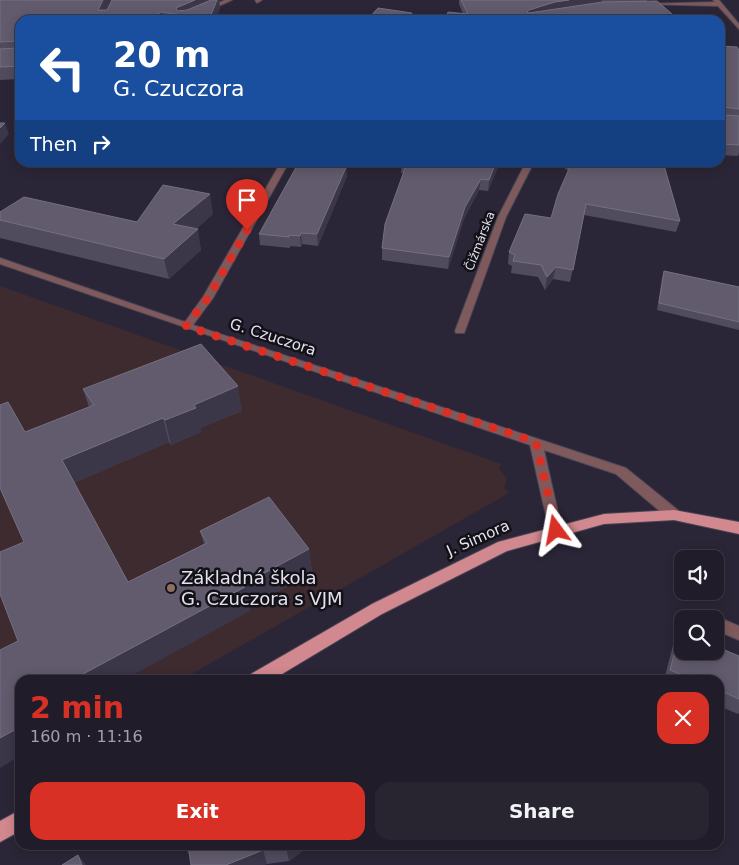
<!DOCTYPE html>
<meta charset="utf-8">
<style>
:root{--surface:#201c29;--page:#282531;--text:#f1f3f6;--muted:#a2a1a8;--line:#3d3a46;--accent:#d93025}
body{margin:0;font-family:"DejaVu Sans",sans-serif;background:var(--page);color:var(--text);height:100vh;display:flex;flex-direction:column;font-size:19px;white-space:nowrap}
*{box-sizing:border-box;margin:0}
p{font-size:16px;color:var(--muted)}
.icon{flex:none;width:28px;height:28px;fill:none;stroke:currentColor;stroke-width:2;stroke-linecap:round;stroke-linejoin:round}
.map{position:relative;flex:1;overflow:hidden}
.panel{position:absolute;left:15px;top:675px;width:709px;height:175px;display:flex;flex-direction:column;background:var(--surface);border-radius:15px;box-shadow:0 2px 12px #0003,0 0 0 1px var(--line)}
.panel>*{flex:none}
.banner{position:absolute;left:15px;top:15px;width:710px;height:152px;border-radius:15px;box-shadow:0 2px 12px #0003,0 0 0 1px var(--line);background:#1a4fa0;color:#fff;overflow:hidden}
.buttons{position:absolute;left:674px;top:550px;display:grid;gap:10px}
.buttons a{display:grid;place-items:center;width:50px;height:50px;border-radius:10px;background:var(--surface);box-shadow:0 2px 12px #0003,0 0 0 1px var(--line);font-size:25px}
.pin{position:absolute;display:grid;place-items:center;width:42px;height:42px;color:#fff;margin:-51px -21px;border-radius:50% 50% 50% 0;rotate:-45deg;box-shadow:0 0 5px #0007}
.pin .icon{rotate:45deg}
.me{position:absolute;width:55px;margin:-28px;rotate:347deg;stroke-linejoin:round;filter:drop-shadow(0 0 4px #0008)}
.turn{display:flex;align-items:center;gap:18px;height:105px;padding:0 15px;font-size:22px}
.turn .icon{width:65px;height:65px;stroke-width:2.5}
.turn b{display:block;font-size:35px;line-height:42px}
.then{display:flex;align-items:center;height:48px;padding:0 15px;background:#0003;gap:10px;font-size:19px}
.round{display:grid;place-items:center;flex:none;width:52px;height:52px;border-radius:15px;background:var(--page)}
.overview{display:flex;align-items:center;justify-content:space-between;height:85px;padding:0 15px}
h1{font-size:30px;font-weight:700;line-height:38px;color:var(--accent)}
.cta{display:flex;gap:10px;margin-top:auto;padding:10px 15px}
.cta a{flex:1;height:58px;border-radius:15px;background:var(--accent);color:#fff;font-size:20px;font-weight:700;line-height:58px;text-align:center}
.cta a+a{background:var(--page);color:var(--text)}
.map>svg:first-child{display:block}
.education{fill:#3e2b2f}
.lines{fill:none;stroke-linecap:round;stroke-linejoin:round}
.minor-casing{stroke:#494454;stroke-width:2}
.major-casing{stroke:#494454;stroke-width:2}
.minor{fill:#7e5a5d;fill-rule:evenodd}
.major{fill:#d2888f;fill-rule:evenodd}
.wall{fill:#514b5e}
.shaded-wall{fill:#3b3648}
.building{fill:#615b6d;stroke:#757081}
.route{stroke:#d93025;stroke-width:9;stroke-dasharray:0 16.2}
.education-dot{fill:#8d6e63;stroke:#131118;stroke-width:2}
.labels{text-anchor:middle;stroke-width:5;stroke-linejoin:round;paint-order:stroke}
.far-street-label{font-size:12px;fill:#e4e1ed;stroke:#131118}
.street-label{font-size:15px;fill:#e4e1ed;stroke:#131118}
.near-poi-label{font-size:18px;fill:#e4e1ed;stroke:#131118;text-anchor:start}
</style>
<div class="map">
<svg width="739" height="865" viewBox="0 0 739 865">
<rect width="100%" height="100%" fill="#2b2637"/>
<path class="education" d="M 0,286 L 501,464 L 499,468 L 507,479 L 504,488 L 509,493 L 181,680 L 20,680 L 0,768 Z"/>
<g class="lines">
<g class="minor-casing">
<path id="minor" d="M 225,0 L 232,0 L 188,20 L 180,20 Z
M 255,0 L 262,0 L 257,3 Z
M 713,0 L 719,0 L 739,24 L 739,29 L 718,6 L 641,4 L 715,2 Z
M 396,12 L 425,19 L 426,20 L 416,20 L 394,15 Z
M 281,162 L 289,162 L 213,298 L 193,325 L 626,468 L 679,511 L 681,515 L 679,519 L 674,520 L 669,519 L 616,474 L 544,450 L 562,530 L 560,534 L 555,536 L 550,534 L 530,445 L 0,264 L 0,258 L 185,322 L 203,297 Z
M 526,162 L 534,162 L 506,217 L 465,331 L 464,333 L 456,333 L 455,331 L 498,217 Z
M 718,617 L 739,626 L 739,640 L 715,630 L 715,619 L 713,619 Z"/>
</g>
<g class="major-casing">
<path id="major" d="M 674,510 L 739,522 L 739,534 L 674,520 L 604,524 L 507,551 L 382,614 L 272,680 L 249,680 L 251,674 L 372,604 L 498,542 L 604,514 Z
M 20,810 L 20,831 L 0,842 L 0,821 Z"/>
</g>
<use href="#minor" class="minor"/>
<use href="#major" class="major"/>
</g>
<path class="wall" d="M 0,0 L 111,0 L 106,10 L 107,10 L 112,0 L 220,0 L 219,1 L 220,8 L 215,20 L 20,20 L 20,79 L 0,80 Z
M 459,0 L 647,0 L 647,1 L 679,20 L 463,14 L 459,4 Z
M 720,46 L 739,50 L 739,153 L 738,156 L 720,155 Z
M 402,162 L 500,162 L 488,191 L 479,190 L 464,219 L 448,269 L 382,260 L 382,248 L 404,173 L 401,173 Z
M 557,162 L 663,162 L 680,221 L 676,232 L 584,215 L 570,282 L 553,279 L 545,290 L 538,277 L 511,273 L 512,266 L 508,264 L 509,252 L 551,218 L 568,171 Z
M 341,165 L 347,176 L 318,246 L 302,244 L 301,247 L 290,246 L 290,248 L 260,245 L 259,234 Z
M 0,212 L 137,222 L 213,214 L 196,229 L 201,250 L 169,279 L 0,238 Z
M 664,271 L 739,287 L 739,330 L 657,310 L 662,278 Z
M 83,389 L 242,411 L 200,428 L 201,432 L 171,445 L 169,442 L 74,483 L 128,582 L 204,544 L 200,531 L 309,549 L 312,573 L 249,607 L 250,611 L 18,641 L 24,542 L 25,432 L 89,407 Z
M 680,632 L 739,656 L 739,713 L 738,714 L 719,706 L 719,680 L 664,680 L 673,645 Z
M 185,846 L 308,847 L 289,861 L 267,864 L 190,857 Z"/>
<path class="shaded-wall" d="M 103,0 L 111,0 L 101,20 L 98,10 Z
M 195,0 L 220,0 L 219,1 L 220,8 L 215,20 L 209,20 L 177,15 L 176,8 Z
M 569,0 L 602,0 L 601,3 L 527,18 L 527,12 L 529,10 L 555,2 Z
M 162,12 L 164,20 L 142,20 Z
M 5,123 L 9,134 L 0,144 L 0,128 Z
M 335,162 L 343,162 L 334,175 L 334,164 Z
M 496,162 L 500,162 L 488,191 L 489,180 Z
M 347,165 L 347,176 L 318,246 L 317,234 Z
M 481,179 L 479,190 L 464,219 L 448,269 L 449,257 L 465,207 Z
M 210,194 L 213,214 L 178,244 L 173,224 Z
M 198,229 L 201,250 L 169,279 L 164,259 Z
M 301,233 L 302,244 L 301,247 L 300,236 Z
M 556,267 L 553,279 L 545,290 L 547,277 Z
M 238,386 L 242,411 L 200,428 L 201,432 L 171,445 L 165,420 L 194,405 Z
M 163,418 L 169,442 L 72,484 L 62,460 Z
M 309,549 L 312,573 L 249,607 L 250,611 L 124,680 L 72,680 L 242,585 Z
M 20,727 L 20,756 L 0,768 L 0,738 Z
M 187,845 L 189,845 L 192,860 L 185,846 Z
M 289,845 L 314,845 L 308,847 L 289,861 L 286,847 Z
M 263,850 L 267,864 L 265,865 L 226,865 Z
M 78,855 L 85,863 L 86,865 L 82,865 Z"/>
<path class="building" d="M 0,0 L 103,0 L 98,10 L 107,10 L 112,0 L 195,0 L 176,8 L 178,11 L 187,10 L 211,0 L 217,0 L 209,20 L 162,12 L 142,20 L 20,20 L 20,66 L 0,67 L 0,49 L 18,48 L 18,43 L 16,41 L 0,42 Z
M 461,0 L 569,0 L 555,2 L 529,10 L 527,12 L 529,13 L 603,2 L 657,1 L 679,20 L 445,20 L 448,12 L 468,14 Z
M 378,8 L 412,13 L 409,20 L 367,20 Z
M 720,46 L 737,47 L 739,50 L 739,109 L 723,107 L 721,113 L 723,115 L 739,116 L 739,145 L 720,144 Z
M 0,123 L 5,123 L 0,128 Z
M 299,162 L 335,162 L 334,164 L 347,165 L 317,234 L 301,233 L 300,236 L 289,235 L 289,237 L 259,234 Z
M 405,162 L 496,162 L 489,180 L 481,179 L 465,207 L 449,257 L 382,248 L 385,224 L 407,163 Z
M 572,162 L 663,162 L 680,221 L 586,204 L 573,270 L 556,267 L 547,277 L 541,265 L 513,261 L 515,255 L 509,252 L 525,214 L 551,218 L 558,194 Z
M 163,185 L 210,194 L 173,224 L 198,229 L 164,259 L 0,220 L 0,212 L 24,197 L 137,222 Z
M 664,271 L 739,287 L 739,322 L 659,303 Z
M 201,344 L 238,386 L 194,405 L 196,408 L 165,420 L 163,418 L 62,460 L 128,582 L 207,543 L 200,531 L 269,497 L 309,549 L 242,585 L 245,587 L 72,680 L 20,680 L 20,727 L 0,738 L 0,650 L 18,641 L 0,594 L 0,552 L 24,542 L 0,488 L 0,405 L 8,402 L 25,432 L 94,405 L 83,389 Z
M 680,632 L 682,633 L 682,651 L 715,651 L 715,646 L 739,656 L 739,699 L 719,690 L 719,680 L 694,680 L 670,670 Z
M 188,845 L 289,845 L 286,847 L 263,850 L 226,865 L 191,865 Z
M 78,855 L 82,865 L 62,865 Z"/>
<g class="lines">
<path class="route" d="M 247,230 L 208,298 L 186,326 L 536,442 L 556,530"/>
</g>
<circle class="education-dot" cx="171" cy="588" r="5"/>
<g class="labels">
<g class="far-street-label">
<text transform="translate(480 241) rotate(-69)" y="4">Čižmárska</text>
</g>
<g class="street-label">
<text transform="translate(273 337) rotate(18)" y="5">G. Czuczora</text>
<text transform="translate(478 538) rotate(-24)" y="5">J. Simora</text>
</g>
<g class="near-poi-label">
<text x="181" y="584">Základná škola<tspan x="181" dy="21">G. Czuczora s VJM</tspan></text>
</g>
</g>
</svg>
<div class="buttons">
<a><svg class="icon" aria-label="sound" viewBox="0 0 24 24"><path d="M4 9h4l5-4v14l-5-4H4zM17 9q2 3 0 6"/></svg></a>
<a><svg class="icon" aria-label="search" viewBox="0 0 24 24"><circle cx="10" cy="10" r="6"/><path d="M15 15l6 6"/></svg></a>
</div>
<div class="pin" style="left:247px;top:230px;background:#d93025"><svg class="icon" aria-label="arrive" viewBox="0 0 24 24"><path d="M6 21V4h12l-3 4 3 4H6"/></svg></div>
<svg class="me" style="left:556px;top:530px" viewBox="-20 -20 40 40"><path d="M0-17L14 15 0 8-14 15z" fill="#d93025" stroke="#fff" stroke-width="4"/></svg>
<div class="banner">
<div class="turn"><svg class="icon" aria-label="left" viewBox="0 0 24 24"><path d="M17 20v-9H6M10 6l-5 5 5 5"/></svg><div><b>20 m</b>G. Czuczora</div></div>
<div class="then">Then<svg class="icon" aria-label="right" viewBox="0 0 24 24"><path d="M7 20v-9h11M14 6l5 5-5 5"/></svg></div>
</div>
<section class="panel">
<div class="overview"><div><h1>2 min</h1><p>160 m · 11:16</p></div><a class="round" style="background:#d93025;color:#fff"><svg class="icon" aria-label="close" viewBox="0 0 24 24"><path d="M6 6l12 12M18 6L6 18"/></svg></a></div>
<div class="cta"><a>Exit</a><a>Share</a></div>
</section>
</div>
